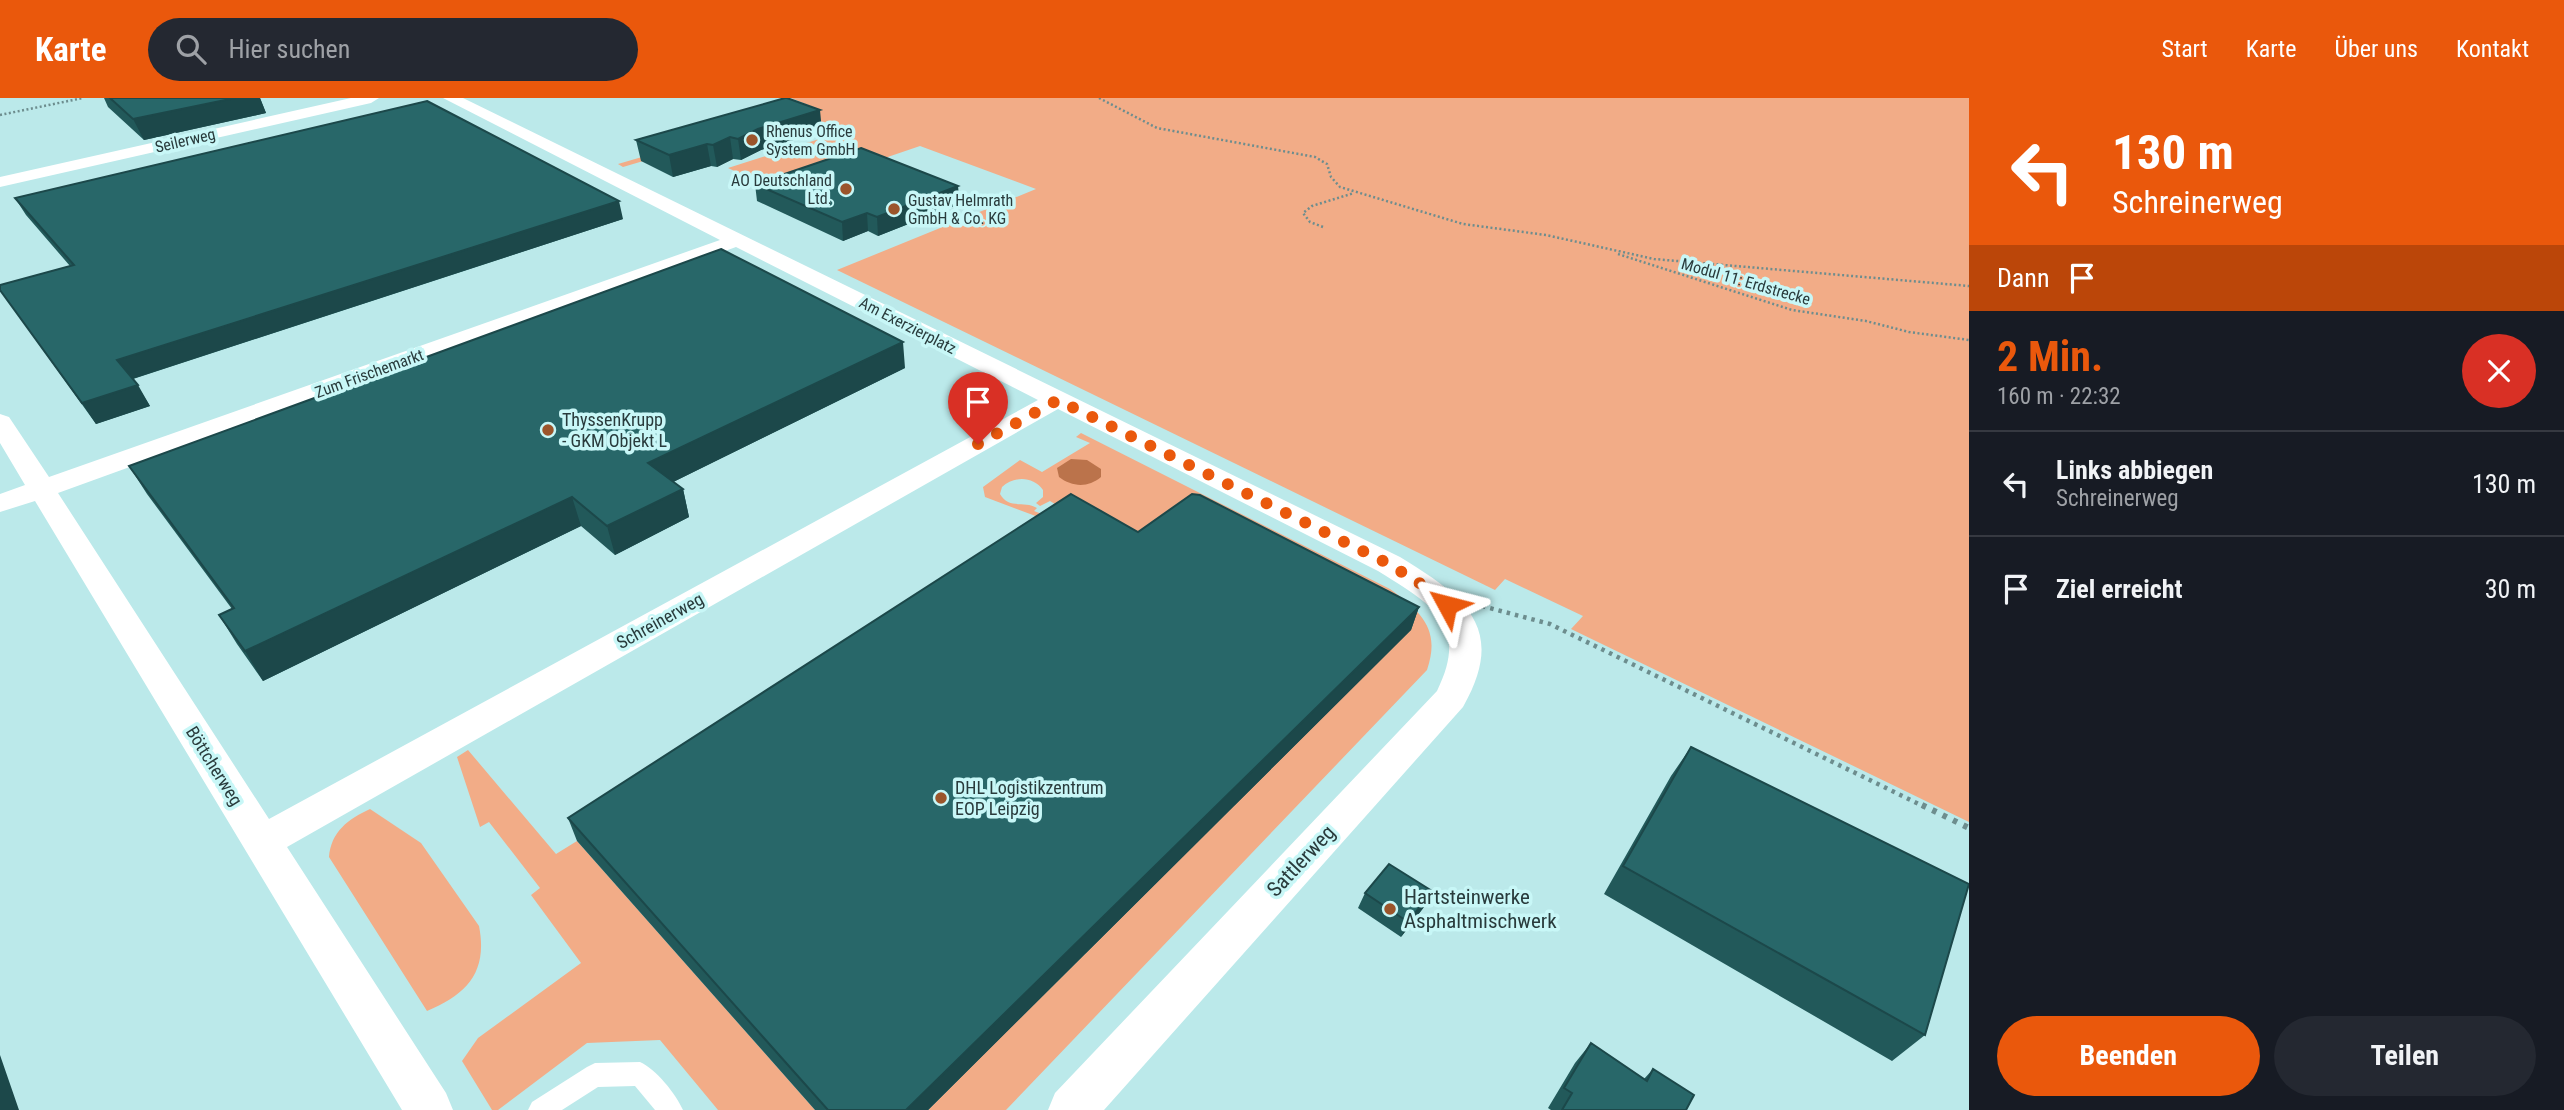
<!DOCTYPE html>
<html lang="de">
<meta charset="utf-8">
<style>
:root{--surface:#171b24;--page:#242831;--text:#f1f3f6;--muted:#9ea1a6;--line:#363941;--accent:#ea580c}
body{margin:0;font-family:"Roboto Condensed",sans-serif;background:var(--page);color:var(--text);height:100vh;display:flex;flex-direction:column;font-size:26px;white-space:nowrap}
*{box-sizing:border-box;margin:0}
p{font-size:23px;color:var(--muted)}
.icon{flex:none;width:38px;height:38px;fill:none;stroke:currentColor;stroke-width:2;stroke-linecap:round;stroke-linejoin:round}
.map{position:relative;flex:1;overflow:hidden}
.side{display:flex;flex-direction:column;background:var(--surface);width:595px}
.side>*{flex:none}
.top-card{background:#ea580c;color:#fff;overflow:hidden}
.pin{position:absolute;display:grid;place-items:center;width:60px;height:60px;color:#fff;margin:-72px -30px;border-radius:50% 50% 50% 0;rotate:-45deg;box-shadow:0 0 7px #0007}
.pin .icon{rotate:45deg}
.me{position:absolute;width:77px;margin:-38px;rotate:308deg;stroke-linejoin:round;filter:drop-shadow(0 0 5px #0008)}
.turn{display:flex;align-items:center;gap:24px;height:147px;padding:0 28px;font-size:32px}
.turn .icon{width:91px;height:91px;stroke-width:2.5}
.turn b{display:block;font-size:49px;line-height:60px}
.then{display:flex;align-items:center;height:66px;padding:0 28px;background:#0003;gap:14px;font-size:26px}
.round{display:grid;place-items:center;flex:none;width:74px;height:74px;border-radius:37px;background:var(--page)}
.head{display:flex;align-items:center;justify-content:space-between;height:119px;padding:0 28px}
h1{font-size:42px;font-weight:700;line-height:52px;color:var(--accent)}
.button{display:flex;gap:14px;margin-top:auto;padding:14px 28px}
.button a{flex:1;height:80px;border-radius:42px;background:var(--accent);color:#fff;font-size:28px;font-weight:700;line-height:80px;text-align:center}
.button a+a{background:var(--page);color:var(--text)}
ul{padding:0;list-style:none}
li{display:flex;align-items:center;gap:21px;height:105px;padding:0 28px;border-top:2px solid var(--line)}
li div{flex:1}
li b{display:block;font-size:26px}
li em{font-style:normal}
header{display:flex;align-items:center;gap:42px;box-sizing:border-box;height:98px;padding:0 35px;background:var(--accent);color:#fff}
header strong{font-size:33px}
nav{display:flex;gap:38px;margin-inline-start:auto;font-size:24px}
.search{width:490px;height:63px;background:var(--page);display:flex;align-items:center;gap:18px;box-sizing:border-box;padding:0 24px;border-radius:38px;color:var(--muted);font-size:26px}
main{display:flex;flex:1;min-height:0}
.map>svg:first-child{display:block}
.green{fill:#f2ac87}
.water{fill:#bb734b}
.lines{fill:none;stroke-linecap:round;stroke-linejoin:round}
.path-far2{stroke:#6d8d8e;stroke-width:2.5;stroke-dasharray:2 2.5;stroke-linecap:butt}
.path-far1{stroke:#6d8d8e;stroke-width:4.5;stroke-dasharray:3.5 5;stroke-linecap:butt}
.path{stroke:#6d8d8e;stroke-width:6;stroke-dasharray:4.5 7;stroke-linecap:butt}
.service{fill:#fff;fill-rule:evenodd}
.minor{fill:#fff;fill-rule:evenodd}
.wall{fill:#22595a}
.shaded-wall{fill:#1c484a}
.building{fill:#286769;stroke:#1c484a;stroke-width:2}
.route{stroke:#ea580c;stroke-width:12;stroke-dasharray:0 21.6}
.poi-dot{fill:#9b552b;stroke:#c8f7f7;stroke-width:2.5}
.labels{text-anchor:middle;stroke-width:7;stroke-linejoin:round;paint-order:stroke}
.far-poi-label{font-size:16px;fill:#293b3c;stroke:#c8f7f7;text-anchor:start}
.far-street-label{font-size:16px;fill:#293b3c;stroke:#c8f7f7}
.poi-label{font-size:18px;fill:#293b3c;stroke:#c8f7f7;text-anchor:start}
.street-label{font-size:18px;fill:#293b3c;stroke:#c8f7f7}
.near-street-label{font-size:21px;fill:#293b3c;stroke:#c8f7f7}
.near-poi-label{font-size:21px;fill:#293b3c;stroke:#c8f7f7;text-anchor:start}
</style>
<header>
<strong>Karte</strong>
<div class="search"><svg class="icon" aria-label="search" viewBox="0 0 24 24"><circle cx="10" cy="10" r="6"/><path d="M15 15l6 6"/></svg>Hier suchen</div>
<nav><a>Start</a><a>Karte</a><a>Über uns</a><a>Kontakt</a></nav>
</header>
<main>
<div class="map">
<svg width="1969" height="1012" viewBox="0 0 1969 1012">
<rect width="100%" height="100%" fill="#bbe9ea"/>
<path class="green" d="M 791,0 L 1969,0 L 1969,724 L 1571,531 L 1583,518 L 1505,481 L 1495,492 L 837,172 L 1036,91 L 920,48 L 782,95 L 728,70 L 838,35 L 795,18 L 623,69 L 618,66 L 813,9 Z
M 1081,335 L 1390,491 C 1421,514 1441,531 1427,572 L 1006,1012 L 928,1012 L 1410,532 L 1136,456 L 1050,403 L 1040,408 L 1036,405 L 1043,399 L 1043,392 C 1033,378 1014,378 1002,389 L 1000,396 C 1009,412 1024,402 1037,410 L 1034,413 L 1042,416 L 1041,420 L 985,399 L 983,389 L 1020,362 L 1042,374 L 1090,345 L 1076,339 Z
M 468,652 L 556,756 L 577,743 L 815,1012 L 718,1012 L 660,942 L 587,945 L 498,1012 L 492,1012 L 462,963 L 478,940 L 581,865 L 531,797 L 540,790 L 489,724 L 480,729 L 457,659 Z
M 370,711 L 421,745 L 479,828 C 488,874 467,896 427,913 L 329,759 C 331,734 348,721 370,711 Z"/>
<path class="water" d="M 1071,361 L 1087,362 L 1101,371 L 1101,379 C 1088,390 1072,389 1059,379 L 1057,370 Z"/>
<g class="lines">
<path class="path-far2" d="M 1099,0 L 1157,30 L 1315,59 L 1327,66 L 1331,79 L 1340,89 L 1463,126 L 1546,137 L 1654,161 L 1969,188
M 0,17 L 83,0
M 1323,129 L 1310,124 L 1303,115 L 1312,108 L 1354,95
M 1618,156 L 1792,212 L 1866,223 L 1909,234 L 1969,242"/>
<path class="path-far1" d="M 1482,508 L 1550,526 L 1925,709"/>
<path class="path" d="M 1922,707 L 1969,730"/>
<path class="service" d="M 640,964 C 656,971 676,996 683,1012 L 655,1012 L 635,988 L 598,989 L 562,1012 L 528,1012 L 532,1004 L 587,969 L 595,965 Z"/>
<path class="minor" d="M 351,0 L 379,0 L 371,5 L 0,89 L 0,79 Z
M 443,0 L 463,0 L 1400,459 C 1465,499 1508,530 1463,609 L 1104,1012 L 1048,1012 L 1055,995 L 1437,593 C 1470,526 1431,506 1378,473 L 1058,311 L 287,749 L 446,995 L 453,1012 L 402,1012 L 35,403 L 0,414 L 0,396 L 25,387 L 0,345 L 0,316 L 9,319 L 49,379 L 720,142 ZM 736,149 L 1038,302 L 269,721 L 58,395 Z"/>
</g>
<path class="wall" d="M 104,0 L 260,0 L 266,15 L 144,42 L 108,9 Z
M 822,33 L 761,52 L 741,62 L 733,61 L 717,69 L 711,68 L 673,79 L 641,63 L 636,42 Z
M 755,86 L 958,88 L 959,106 L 878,138 L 868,133 L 843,143 L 757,103 Z
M 15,100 L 623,121 L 133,281 L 150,308 L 96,326 L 0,192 L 70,168 L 26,117 Z
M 905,270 L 673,384 L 683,391 L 689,419 L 615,457 L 581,428 L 263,583 L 237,546 L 219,517 L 232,511 L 147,396 L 129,368 Z
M 1138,434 L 1419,509 L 1411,532 L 928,1012 L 815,1012 L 577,743 L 568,720 Z
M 1691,649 L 1925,937 L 1892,963 L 1604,796 L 1671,678 Z
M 1432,793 L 1424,809 L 1401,839 L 1358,810 L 1365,795 Z
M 1591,945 L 1644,981 L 1653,971 L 1686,1012 L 1551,1012 L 1548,1010 L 1575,965 Z"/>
<path class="shaded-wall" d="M 235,0 L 260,0 L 266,15 L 144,42 L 133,21 Z
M 820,12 L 822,33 L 761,52 L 741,62 L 738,41 L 758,31 Z
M 730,39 L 733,61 L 717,69 L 713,47 Z
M 707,46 L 711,68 L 673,79 L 669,57 Z
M 958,88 L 959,106 L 878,138 L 877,119 Z
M 619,103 L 623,121 L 129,282 L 117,262 Z
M 867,115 L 868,133 L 843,143 L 842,124 Z
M 903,244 L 905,270 L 655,393 L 648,365 Z
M 138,287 L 150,308 L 96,326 L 82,305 Z
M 683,391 L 689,419 L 615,457 L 607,428 Z
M 572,399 L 581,428 L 263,583 L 245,553 Z
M 1419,509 L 1411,532 L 928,1012 L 906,1012 Z
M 1432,793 L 1424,809 L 1401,839 L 1408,824 Z
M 0,957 L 19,1012 L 0,1012 Z"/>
<path class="building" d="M 110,0 L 235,0 L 133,21 Z
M 785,0 L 787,0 L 820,12 L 758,31 L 738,41 L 730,39 L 713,47 L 707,46 L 669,57 L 636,42 Z
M 427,3 L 619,103 L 117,262 L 138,287 L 82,305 L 0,192 L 0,187 L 74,167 L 15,100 Z
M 861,50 L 958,88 L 877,119 L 867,115 L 842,124 L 755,86 Z
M 721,151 L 903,244 L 648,365 L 683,391 L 607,428 L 572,399 L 245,553 L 219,517 L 234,510 L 129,368 Z
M 1071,396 L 1138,434 L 1192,396 L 1200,397 L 1419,509 L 906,1012 L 828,1012 L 568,720 Z
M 1691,649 L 1969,786 L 1925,937 L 1623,768 Z
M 1389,766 L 1432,793 L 1408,824 L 1365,795 Z
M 1591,945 L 1647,983 L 1653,971 L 1694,997 L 1686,1012 L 1562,1012 L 1572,995 L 1564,990 Z"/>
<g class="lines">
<path class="route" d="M 978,346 L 1058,302 L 1389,466 L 1437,496 L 1447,507"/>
</g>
<g class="poi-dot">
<circle cx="752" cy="42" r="7"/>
<circle cx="846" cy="91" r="7"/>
<circle cx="894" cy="111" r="7"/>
<circle cx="548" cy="332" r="7"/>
<circle cx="941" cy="700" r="7"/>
<circle cx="1390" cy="811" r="7"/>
</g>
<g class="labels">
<g class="far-poi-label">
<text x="766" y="39">Rhenus Office<tspan x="766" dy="18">System GmbH</tspan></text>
<text x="832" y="88" text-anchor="end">AO Deutschland<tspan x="832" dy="18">Ltd.</tspan></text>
<text x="908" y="108">Gustav Helmrath<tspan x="908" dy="18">GmbH &amp; Co. KG</tspan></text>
</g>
<g class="far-street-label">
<text transform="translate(185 42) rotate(-13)" y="6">Seilerweg</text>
<text transform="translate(1746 183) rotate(16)" y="6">Modul 11: Erdstrecke</text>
<text transform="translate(908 227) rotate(27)" y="6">Am Exerzierplatz</text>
<text transform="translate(369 275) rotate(-20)" y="6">Zum Frischemarkt</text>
</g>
<g class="poi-label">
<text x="562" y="328">ThyssenKrupp<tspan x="562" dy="21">- GKM Objekt L</tspan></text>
<text x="955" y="696">DHL Logistikzentrum<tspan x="955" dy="21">EOP Leipzig</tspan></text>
</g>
<g class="street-label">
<text transform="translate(660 523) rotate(-29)" y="6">Schreinerweg</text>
<text transform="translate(214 668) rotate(58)" y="6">Böttcherweg</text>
</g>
<g class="near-street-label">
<text transform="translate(1301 763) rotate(-47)" y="7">Sattlerweg</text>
</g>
<g class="near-poi-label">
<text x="1404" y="806">Hartsteinwerke<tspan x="1404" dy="24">Asphaltmischwerk</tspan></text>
</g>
</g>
</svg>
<div class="pin" style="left:978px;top:346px;background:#d93025"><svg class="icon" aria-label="arrive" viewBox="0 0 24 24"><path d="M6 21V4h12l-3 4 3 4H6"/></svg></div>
<svg class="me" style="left:1447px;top:507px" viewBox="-20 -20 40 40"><path d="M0-17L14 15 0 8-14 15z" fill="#ea580c" stroke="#fff" stroke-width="4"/></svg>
</div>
<section class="side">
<div class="top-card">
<div class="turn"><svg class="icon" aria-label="left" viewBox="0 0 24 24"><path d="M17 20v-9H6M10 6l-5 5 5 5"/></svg><div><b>130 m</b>Schreinerweg</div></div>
<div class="then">Dann<svg class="icon" aria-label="arrive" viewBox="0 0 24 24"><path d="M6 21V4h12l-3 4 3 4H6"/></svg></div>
</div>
<div class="head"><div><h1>2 Min.</h1><p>160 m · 22:32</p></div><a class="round" style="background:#d93025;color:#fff"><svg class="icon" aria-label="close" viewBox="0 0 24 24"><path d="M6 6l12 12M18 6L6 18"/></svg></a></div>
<ul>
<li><svg class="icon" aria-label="left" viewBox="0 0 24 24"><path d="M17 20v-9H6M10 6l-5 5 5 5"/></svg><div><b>Links abbiegen</b><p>Schreinerweg</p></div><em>130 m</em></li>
<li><svg class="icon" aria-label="arrive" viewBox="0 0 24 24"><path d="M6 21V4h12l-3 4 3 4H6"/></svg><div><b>Ziel erreicht</b></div><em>30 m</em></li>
</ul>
<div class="button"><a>Beenden</a><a>Teilen</a></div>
</section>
</main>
